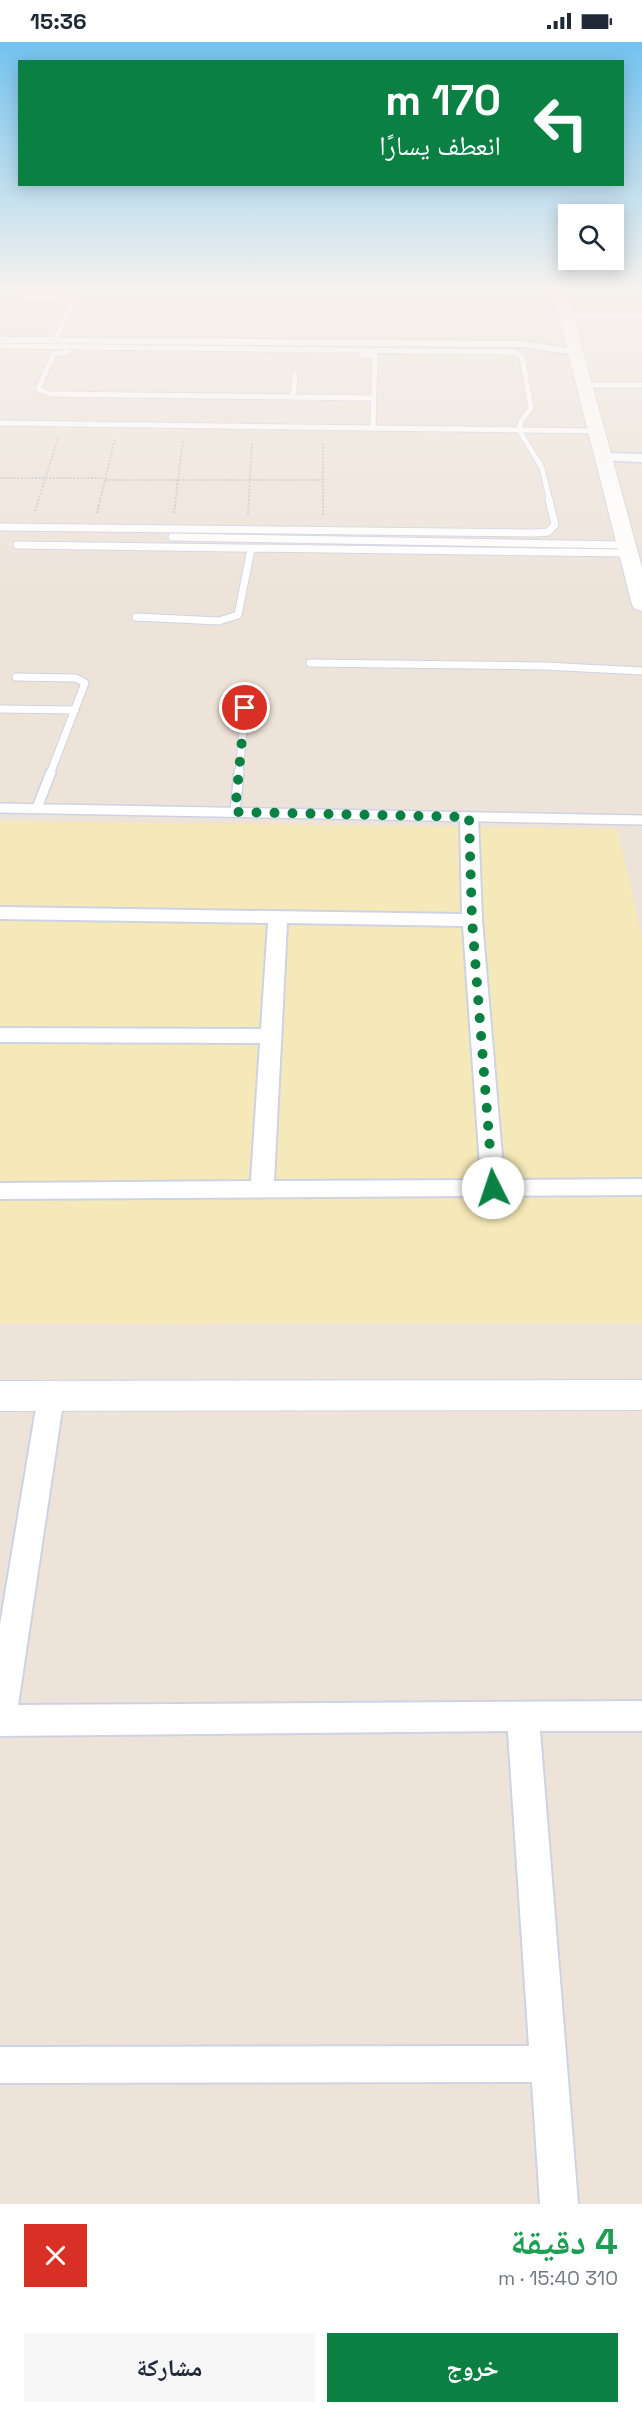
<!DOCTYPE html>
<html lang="ar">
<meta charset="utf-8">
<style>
:root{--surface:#fff;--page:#f6f6f7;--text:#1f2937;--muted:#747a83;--accent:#0b8043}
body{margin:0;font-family:"Space Grotesk","Noto Naskh Arabic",sans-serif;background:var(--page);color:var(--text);direction:rtl;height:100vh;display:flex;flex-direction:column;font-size:22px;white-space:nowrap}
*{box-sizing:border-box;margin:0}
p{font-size:20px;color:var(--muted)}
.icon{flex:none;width:33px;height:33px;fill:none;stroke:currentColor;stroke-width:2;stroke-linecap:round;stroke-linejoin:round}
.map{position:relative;height:2162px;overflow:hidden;direction:ltr}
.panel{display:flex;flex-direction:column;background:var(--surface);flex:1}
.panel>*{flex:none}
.top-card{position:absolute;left:18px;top:18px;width:606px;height:126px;border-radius:0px;box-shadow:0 3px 15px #0003;direction:rtl;background:#0b8043;color:#fff;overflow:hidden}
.fabs{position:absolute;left:558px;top:162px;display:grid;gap:12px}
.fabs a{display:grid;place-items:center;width:66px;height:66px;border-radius:0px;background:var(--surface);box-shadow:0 3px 15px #0003;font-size:30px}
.pin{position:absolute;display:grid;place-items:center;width:51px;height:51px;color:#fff;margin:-26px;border:3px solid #fff;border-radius:50%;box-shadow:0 2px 6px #0007}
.me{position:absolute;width:66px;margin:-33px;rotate:356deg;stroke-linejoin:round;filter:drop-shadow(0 0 4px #0008)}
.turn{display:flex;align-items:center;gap:21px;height:126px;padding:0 24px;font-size:27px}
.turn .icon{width:78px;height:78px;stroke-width:2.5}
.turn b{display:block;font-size:42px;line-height:51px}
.round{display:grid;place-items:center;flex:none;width:63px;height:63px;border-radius:0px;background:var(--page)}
.overview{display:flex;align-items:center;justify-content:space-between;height:102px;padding:0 24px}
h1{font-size:36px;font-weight:700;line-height:45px;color:#1e9e55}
.button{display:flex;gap:12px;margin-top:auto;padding:12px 24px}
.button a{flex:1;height:69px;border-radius:0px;background:var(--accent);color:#fff;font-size:24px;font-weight:700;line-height:69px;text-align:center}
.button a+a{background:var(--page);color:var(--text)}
.status{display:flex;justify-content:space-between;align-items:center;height:42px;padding:0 30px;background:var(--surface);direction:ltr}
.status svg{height:16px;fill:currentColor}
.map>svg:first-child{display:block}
.sand{fill:#f5e9b9}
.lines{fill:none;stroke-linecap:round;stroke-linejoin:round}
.lane-far2-casing{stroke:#ced3e3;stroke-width:7}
.lane-far1-casing{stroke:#ced3e3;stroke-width:9}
.lane-casing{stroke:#ced3e3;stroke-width:12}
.street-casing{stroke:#ced3e3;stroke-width:4}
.secondary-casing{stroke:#ced3e3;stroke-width:2}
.path{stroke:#c7c7c7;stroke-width:2;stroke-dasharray:2 1.5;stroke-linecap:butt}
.lane-far2{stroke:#fff;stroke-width:5}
.lane-far1{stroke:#fff;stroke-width:7}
.lane{stroke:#fff;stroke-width:9}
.street{fill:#fff;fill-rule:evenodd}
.secondary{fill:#fff;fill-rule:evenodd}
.route{stroke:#0b8043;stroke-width:10;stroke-dasharray:0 18}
</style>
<div class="status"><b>15:36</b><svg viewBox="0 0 49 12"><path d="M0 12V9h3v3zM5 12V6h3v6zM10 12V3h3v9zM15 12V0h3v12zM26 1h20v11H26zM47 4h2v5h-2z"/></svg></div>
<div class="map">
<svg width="642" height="2162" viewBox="0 0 642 2162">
<rect width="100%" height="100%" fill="#ede3d9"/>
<path class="sand" d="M 0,779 L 617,787 L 642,895 L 642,1281 L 0,1282 Z"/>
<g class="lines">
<g class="lane-far2-casing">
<path id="lane-far2" d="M 22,254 L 74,258 L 55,298
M 566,274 L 642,274
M 0,304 L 514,310 L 522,314 L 531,366 L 521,379 L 519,388 L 542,426 L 550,460
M 68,310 L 54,312 L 38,347 L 50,352 L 373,356
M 362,313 L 375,313 L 373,386
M 584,343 L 642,343
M 293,355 L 295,332
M 0,381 L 596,389"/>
</g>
<g class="lane-far1-casing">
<path id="lane-far1" d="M 0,485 L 536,491 L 548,490 L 555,483 L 549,458
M 172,495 L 625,503
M 17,503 L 627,511
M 136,575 L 219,579 L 238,573 L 251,507
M 310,621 L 544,624 L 642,629
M 16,635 L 76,636 L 85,641 L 50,732
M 0,667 L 75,668
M 239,732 L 245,666"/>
</g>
<g class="lane-casing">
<path id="lane" d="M 0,766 L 642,778
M 37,766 L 51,730
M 235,770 L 239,730"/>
</g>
<g class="street-casing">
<path id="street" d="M 0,295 L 522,299 L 576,307 L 581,310 L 576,313 L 522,305 L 0,301 Z
M 603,411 L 642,412 L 642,420 L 599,418 L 597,415 Z
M 469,770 L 478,775 L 482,878 L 504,1138 L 642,1137 L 642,1153 L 0,1157 L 0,1141 L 251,1139 L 260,1001 L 0,1000 L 0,986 L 261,987 L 268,881 L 0,877 L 0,865 L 462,872 L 460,775 ZM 287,881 L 463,884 L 481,1138 L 274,1139 Z
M 51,1343 L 60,1347 L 64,1354 L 18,1663 L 642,1659 L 642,1689 L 540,1689 L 578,2162 L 540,2162 L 532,2040 L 0,2041 L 0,2005 L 529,2004 L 508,1689 L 0,1694 L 0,1583 L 38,1354 L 42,1347 Z"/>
</g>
<g class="secondary-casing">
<path id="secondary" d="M 553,251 L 567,251 L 642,525 L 642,569 L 635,567 L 632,563 Z
M 642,1338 L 642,1368 L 0,1369 L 0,1339 Z"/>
</g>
<path class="path" d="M 323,401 L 323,474
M 0,436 L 105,436
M 105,438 L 323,438
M 35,469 L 58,396
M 97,471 L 115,397
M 174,471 L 183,398
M 248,473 L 252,400"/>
<use href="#lane-far2" class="lane-far2"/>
<use href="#lane-far1" class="lane-far1"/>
<use href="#lane" class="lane"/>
<use href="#street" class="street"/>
<use href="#secondary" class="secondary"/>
</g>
<linearGradient id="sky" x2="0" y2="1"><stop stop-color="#72c2ef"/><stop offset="0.45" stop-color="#f7f2ee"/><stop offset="1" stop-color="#f7f2ee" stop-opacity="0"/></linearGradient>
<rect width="642" height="553" fill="url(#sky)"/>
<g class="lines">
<path class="route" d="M 245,666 L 235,770 L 469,775 L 472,878 L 493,1146"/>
</g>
</svg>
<div class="fabs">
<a><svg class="icon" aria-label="search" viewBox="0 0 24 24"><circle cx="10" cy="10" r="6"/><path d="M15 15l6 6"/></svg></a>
</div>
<div class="pin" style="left:245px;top:666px;background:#d93025"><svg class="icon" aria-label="arrive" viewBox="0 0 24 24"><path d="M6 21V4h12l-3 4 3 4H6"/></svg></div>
<svg class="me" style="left:493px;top:1146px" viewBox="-20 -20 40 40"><circle r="19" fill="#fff"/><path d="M0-13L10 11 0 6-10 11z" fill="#0b8043"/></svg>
<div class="top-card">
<div class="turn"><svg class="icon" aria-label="left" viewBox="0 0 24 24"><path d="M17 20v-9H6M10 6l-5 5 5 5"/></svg><div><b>170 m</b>انعطف يسارًا</div></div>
</div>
</div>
<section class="panel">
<div class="overview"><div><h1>4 دقيقة</h1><p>310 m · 15:40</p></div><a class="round" style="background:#d93025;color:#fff"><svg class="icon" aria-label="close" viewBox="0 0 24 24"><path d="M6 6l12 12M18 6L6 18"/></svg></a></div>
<div class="button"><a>خروج</a><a>مشاركة</a></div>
</section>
